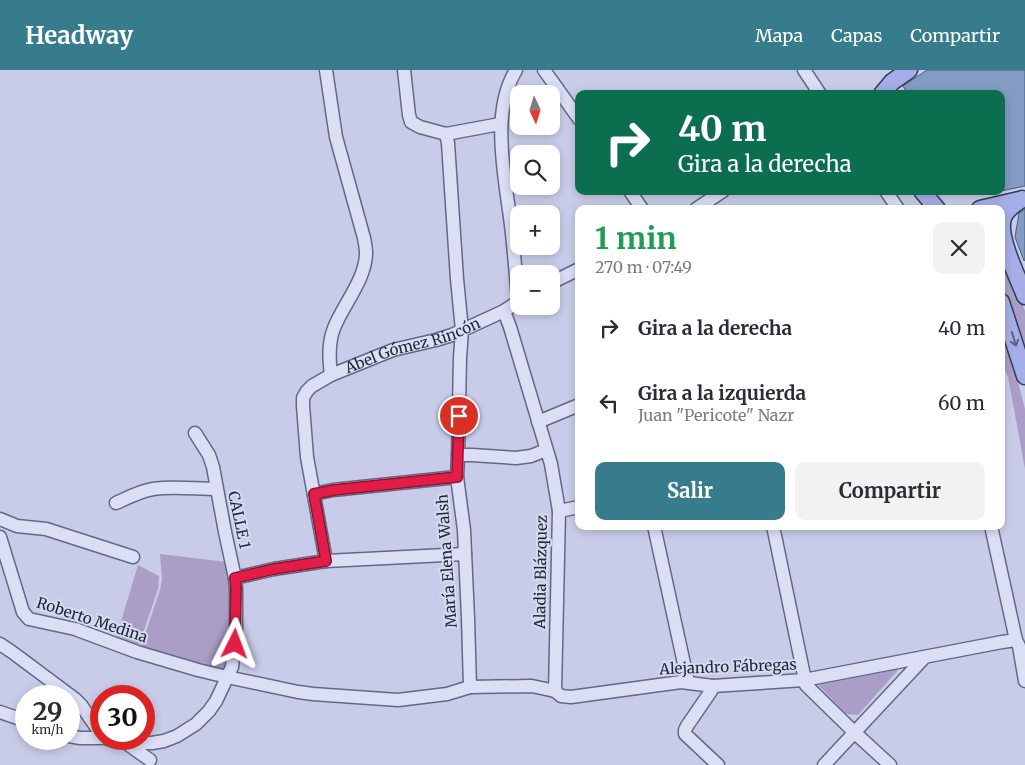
<!DOCTYPE html>
<html lang="es">
<meta charset="utf-8">
<style>
:root{--surface:#fff;--page:#f2f2f3;--text:#2b2b33;--muted:#7c7c81;--accent:#377c8c}
body{margin:0;font-family:Merriweather,serif;background:var(--page);color:var(--text);height:100vh;display:flex;flex-direction:column;font-size:19px;white-space:nowrap}
*{box-sizing:border-box;margin:0}
p{font-size:16px;color:var(--muted)}
.icon{flex:none;width:28px;height:28px;fill:none;stroke:currentColor;stroke-width:2;stroke-linecap:round;stroke-linejoin:round}
.map{position:relative;flex:1;overflow:hidden}
.panel{position:absolute;left:575px;top:135px;width:430px;height:325px;display:flex;flex-direction:column;background:var(--surface);border-radius:10px;box-shadow:0 2px 8px #0003}
.panel>*{flex:none}
.guide{position:absolute;left:575px;top:20px;width:430px;height:105px;border-radius:10px;box-shadow:0 2px 8px #0003;background:#0b6e4f;color:#fff;overflow:hidden}
.needle{width:32px;rotate:176deg}
.controls{position:absolute;left:510px;top:15px;display:grid;gap:10px}
.controls a{display:grid;place-items:center;width:50px;height:50px;border-radius:10px;background:var(--surface);box-shadow:0 2px 8px #0003;font-size:25px}
.speed{position:absolute;left:15px;top:615px;display:flex;gap:10px;font-size:25px;font-weight:700;text-align:center}
.speed>*{display:grid;place-content:center;width:65px;height:65px;border-radius:50%;background:var(--surface);box-shadow:0 2px 8px #0003;line-height:1}
.speed small{font-size:12px;font-weight:400}
.speed .limit{border:8px solid #d22;background:#fff;color:#111}
.pin{position:absolute;display:grid;place-items:center;width:42px;height:42px;color:#fff;margin:-21px;border:2px solid #fff;border-radius:50%;box-shadow:0 1px 5px #0007}
.me{position:absolute;width:55px;margin:-28px;rotate:3deg;stroke-linejoin:round;filter:drop-shadow(0 0 4px #0008)}
.turn{display:flex;align-items:center;gap:18px;height:105px;padding:0 20px;font-size:22px}
.turn .icon{width:65px;height:65px;stroke-width:2.5}
.turn b{display:block;font-size:35px;line-height:42px}
.round{display:grid;place-items:center;flex:none;width:52px;height:52px;border-radius:10px;background:var(--page)}
.summary{display:flex;align-items:center;justify-content:space-between;height:85px;padding:0 20px}
h1{font-size:30px;font-weight:700;line-height:38px;color:#1e9e55}
.button{display:flex;gap:10px;margin-top:auto;padding:10px 20px}
.button a{flex:1;height:58px;border-radius:10px;background:var(--accent);color:#fff;font-size:20px;font-weight:700;line-height:58px;text-align:center}
.button a+a{background:var(--page);color:var(--text)}
ul{padding:0;list-style:none}
li{display:flex;align-items:center;gap:15px;height:75px;padding:0 20px}
li div{flex:1}
li b{display:block;font-size:19px}
li em{font-style:normal}
header{display:flex;align-items:center;gap:30px;box-sizing:border-box;height:70px;padding:0 25px;background:var(--accent);color:#fff}
header strong{font-size:24px}
nav{display:flex;gap:28px;margin-inline-start:auto;font-size:18px}
.map>svg:first-child{display:block}
.green{fill:#aa9ec6}
.building{fill:#839cc3;stroke:#485f80}
.lines{fill:none;stroke-linecap:round;stroke-linejoin:round}
.minor-casing{stroke:#5f6a84;stroke-width:15}
.major-casing{stroke:#333e52;stroke-width:19}
.minor{stroke:#dbdef5;stroke-width:12}
.major{stroke:#a5aee8;stroke-width:16}
.oneway{stroke:#5c6486}
.route-casing{stroke:#92132f;stroke-width:12}
.route{stroke:#e11d48;stroke-width:9}
.labels{text-anchor:middle;stroke-width:4;stroke-linejoin:round;paint-order:stroke}
.street-label{font-size:15px;fill:#212836;stroke:#d7daf2}
</style>
<header>
<strong>Headway</strong>
<nav><a>Mapa</a><a>Capas</a><a>Compartir</a></nav>
</header>
<div class="map">
<svg width="1025" height="695" viewBox="0 0 1025 695">
<rect width="100%" height="100%" fill="#c9cce9"/>
<path class="green" d="M 1001,174 L 1025,241 L 1025,279 L 1012,239 L 1001,218 Z
M 1001,256 L 1007,269 L 1025,339 L 1025,399 L 1008,307 L 1001,291 Z
M 160,484 L 227,492 L 230,503 L 232,556 L 226,595 L 223,599 L 217,600 L 140,579 L 160,520 L 162,509 Z
M 138,495 L 159,506 L 158,519 L 139,575 L 116,568 Z
M 899,599 L 858,645 L 846,644 L 818,615 Z"/>
<path class="building" d="M 927,0 L 1025,0 L 1025,116 L 1001,121 L 1001,24 L 908,24 L 903,16 Z
M 1025,139 L 1025,190 L 1024,191 L 1015,167 L 1019,143 Z"/>
<g class="lines">
<g class="minor-casing">
<g id="minor">
<path d="M 326,0 L 336,67 L 364,168 C 365,173 366,178 366,183 C 366,209 343,235 334,258 C 328,273 329,289 331,305"/>
<path d="M 404,0 L 409,45 L 411,52 L 420,57 L 446,64 L 500,54"/>
<path d="M 516,0 C 490,42 505,107 511,155 C 514,180 516,206 518,231"/>
<path d="M 544,0 L 579,49"/>
<path d="M 804,0 L 820,24"/>
<path d="M 446,64 L 448,73 L 457,209 L 462,260 L 460,288 L 458,385 L 457,407 L 464,460 L 468,548 L 470,617"/>
<path d="M 630,121 L 642,139"/>
<path d="M 886,121 L 898,139"/>
<path d="M 696,139 L 723,121"/>
<path d="M 551,213 L 579,199"/>
<path d="M 504,241 L 510,257 L 551,394 L 559,441 L 555,621"/>
<path d="M 538,352 L 579,335"/>
<path d="M 458,385 L 472,385 L 516,388 L 531,386 L 546,380"/>
<path d="M 314,424 L 333,420 L 457,407"/>
<path d="M 116,433 C 127,428 140,421 153,419 C 173,416 196,419 216,419"/>
<path d="M 559,441 L 579,437"/>
<path d="M 0,449 L 17,456 L 46,459 L 133,487"/>
<path d="M 654,456 L 688,612"/>
<path d="M 773,456 L 806,615 L 854,662 L 890,695"/>
<path d="M 991,456 L 1016,570 L 1019,576 L 1025,611"/>
<path d="M 0,467 L 23,542 L 29,549 L 75,559 L 137,582 L 198,600 L 227,607 L 298,622 L 313,624 L 398,630 L 447,624 L 470,617 L 532,616 L 555,621 L 561,626 L 571,627 L 681,612 L 713,616 L 804,610 L 1002,572 L 1016,570"/>
<path id="s1" d="M 326,491 L 307,387 L 303,336 L 303,328 L 307,321 L 312,316 L 331,305 L 393,280 L 436,270 L 452,265 L 504,241 L 519,231"/>
<path d="M 235,508 L 274,499 L 326,491 L 465,484"/>
<path d="M 0,574 L 12,582 L 75,629 L 81,635 L 101,664"/>
<path d="M 713,616 L 711,621 L 687,656 L 685,660 L 685,664 L 718,695"/>
<path d="M 0,642 L 26,651"/>
<path d="M 69,666 L 80,668 L 101,668"/>
<path d="M 108,669 L 141,673 L 152,673 L 164,671 L 177,666 L 196,654 L 209,641 L 216,631 L 232,597 L 236,559 L 236,518 L 235,508 L 225,462 L 213,397 L 209,385 L 195,363"/>
<path d="M 126,673 L 150,690"/>
<path d="M 824,695 L 924,588"/>
</g>
</g>
<g class="major-casing">
<path id="major" d="M 882,24 L 892,12 L 909,0
M 922,121 L 937,139
M 1022,129 C 1015,134 1006,139 1003,148 C 997,167 1018,207 1025,226
M 980,139 L 1019,130
M 1001,232 L 1025,306"/>
</g>
<use href="#minor" class="minor"/>
<use href="#major" class="major"/>
</g>
<defs><path id="oneway-shaft" d="M-6 0H5M1.5-3L5.5 0L1.5 3" fill="none" stroke-width="1.6" stroke-linecap="round" stroke-linejoin="round" transform="scale(1.25)"/></defs>
<use class="oneway" href="#oneway-shaft" transform="translate(1014 269) rotate(73)"/>
<g class="lines">
<g class="route-casing">
<path id="route" d="M 235,574 L 236,518 L 235,508 L 274,499 L 326,491 L 314,424 L 334,420 L 457,407 L 459,346"/>
</g>
<use href="#route" class="route"/>
</g>
<g class="labels">
<g class="street-label">
<text dy="5" stroke="none"><textPath href="#s1" startOffset="289">Abel Gómez Rincón</textPath></text>
<text transform="translate(239 450) rotate(78)" y="5">CALLE 1</text>
<text transform="translate(447 491) rotate(-94)" y="5">María Elena Walsh</text>
<text transform="translate(541 502) rotate(-89)" y="5">Aladia Blázquez</text>
<text transform="translate(92 550) rotate(18)" y="5">Roberto Medina</text>
<text transform="translate(728 597) rotate(-2)" y="5">Alejandro Fábregas</text>
</g>
</g>
</svg>
<div class="controls">
<a><svg class="needle" viewBox="-14 -14 28 28"><path d="M0-13l5 13h-10z" fill="#e53935"/><path d="M0 13l5-13h-10z" fill="#7c7c81"/></svg></a>
<a><svg class="icon" aria-label="search" viewBox="0 0 24 24"><circle cx="10" cy="10" r="6"/><path d="M15 15l6 6"/></svg></a>
<a>+</a>
<a>−</a>
</div>
<div class="speed"><div>29<small>km/h</small></div><div class="limit">30</div></div>
<div class="pin" style="left:459px;top:346px;background:#d93025"><svg class="icon" aria-label="arrive" viewBox="0 0 24 24"><path d="M6 21V4h12l-3 4 3 4H6"/></svg></div>
<svg class="me" style="left:235px;top:574px" viewBox="-20 -20 40 40"><path d="M0-17L14 15 0 8-14 15z" fill="#e11d48" stroke="#fff" stroke-width="4"/></svg>
<div class="guide">
<div class="turn"><svg class="icon" aria-label="right" viewBox="0 0 24 24"><path d="M7 20v-9h11M14 6l5 5-5 5"/></svg><div><b>40 m</b>Gira a la derecha</div></div>
</div>
<section class="panel">
<div class="summary"><div><h1>1 min</h1><p>270 m · 07:49</p></div><a class="round"><svg class="icon" aria-label="close" viewBox="0 0 24 24"><path d="M6 6l12 12M18 6L6 18"/></svg></a></div>
<ul>
<li><svg class="icon" aria-label="right" viewBox="0 0 24 24"><path d="M7 20v-9h11M14 6l5 5-5 5"/></svg><div><b>Gira a la derecha</b></div><em>40 m</em></li>
<li><svg class="icon" aria-label="left" viewBox="0 0 24 24"><path d="M17 20v-9H6M10 6l-5 5 5 5"/></svg><div><b>Gira a la izquierda</b><p>Juan &quot;Pericote&quot; Nazr</p></div><em>60 m</em></li>
</ul>
<div class="button"><a>Salir</a><a>Compartir</a></div>
</section>
</div>
